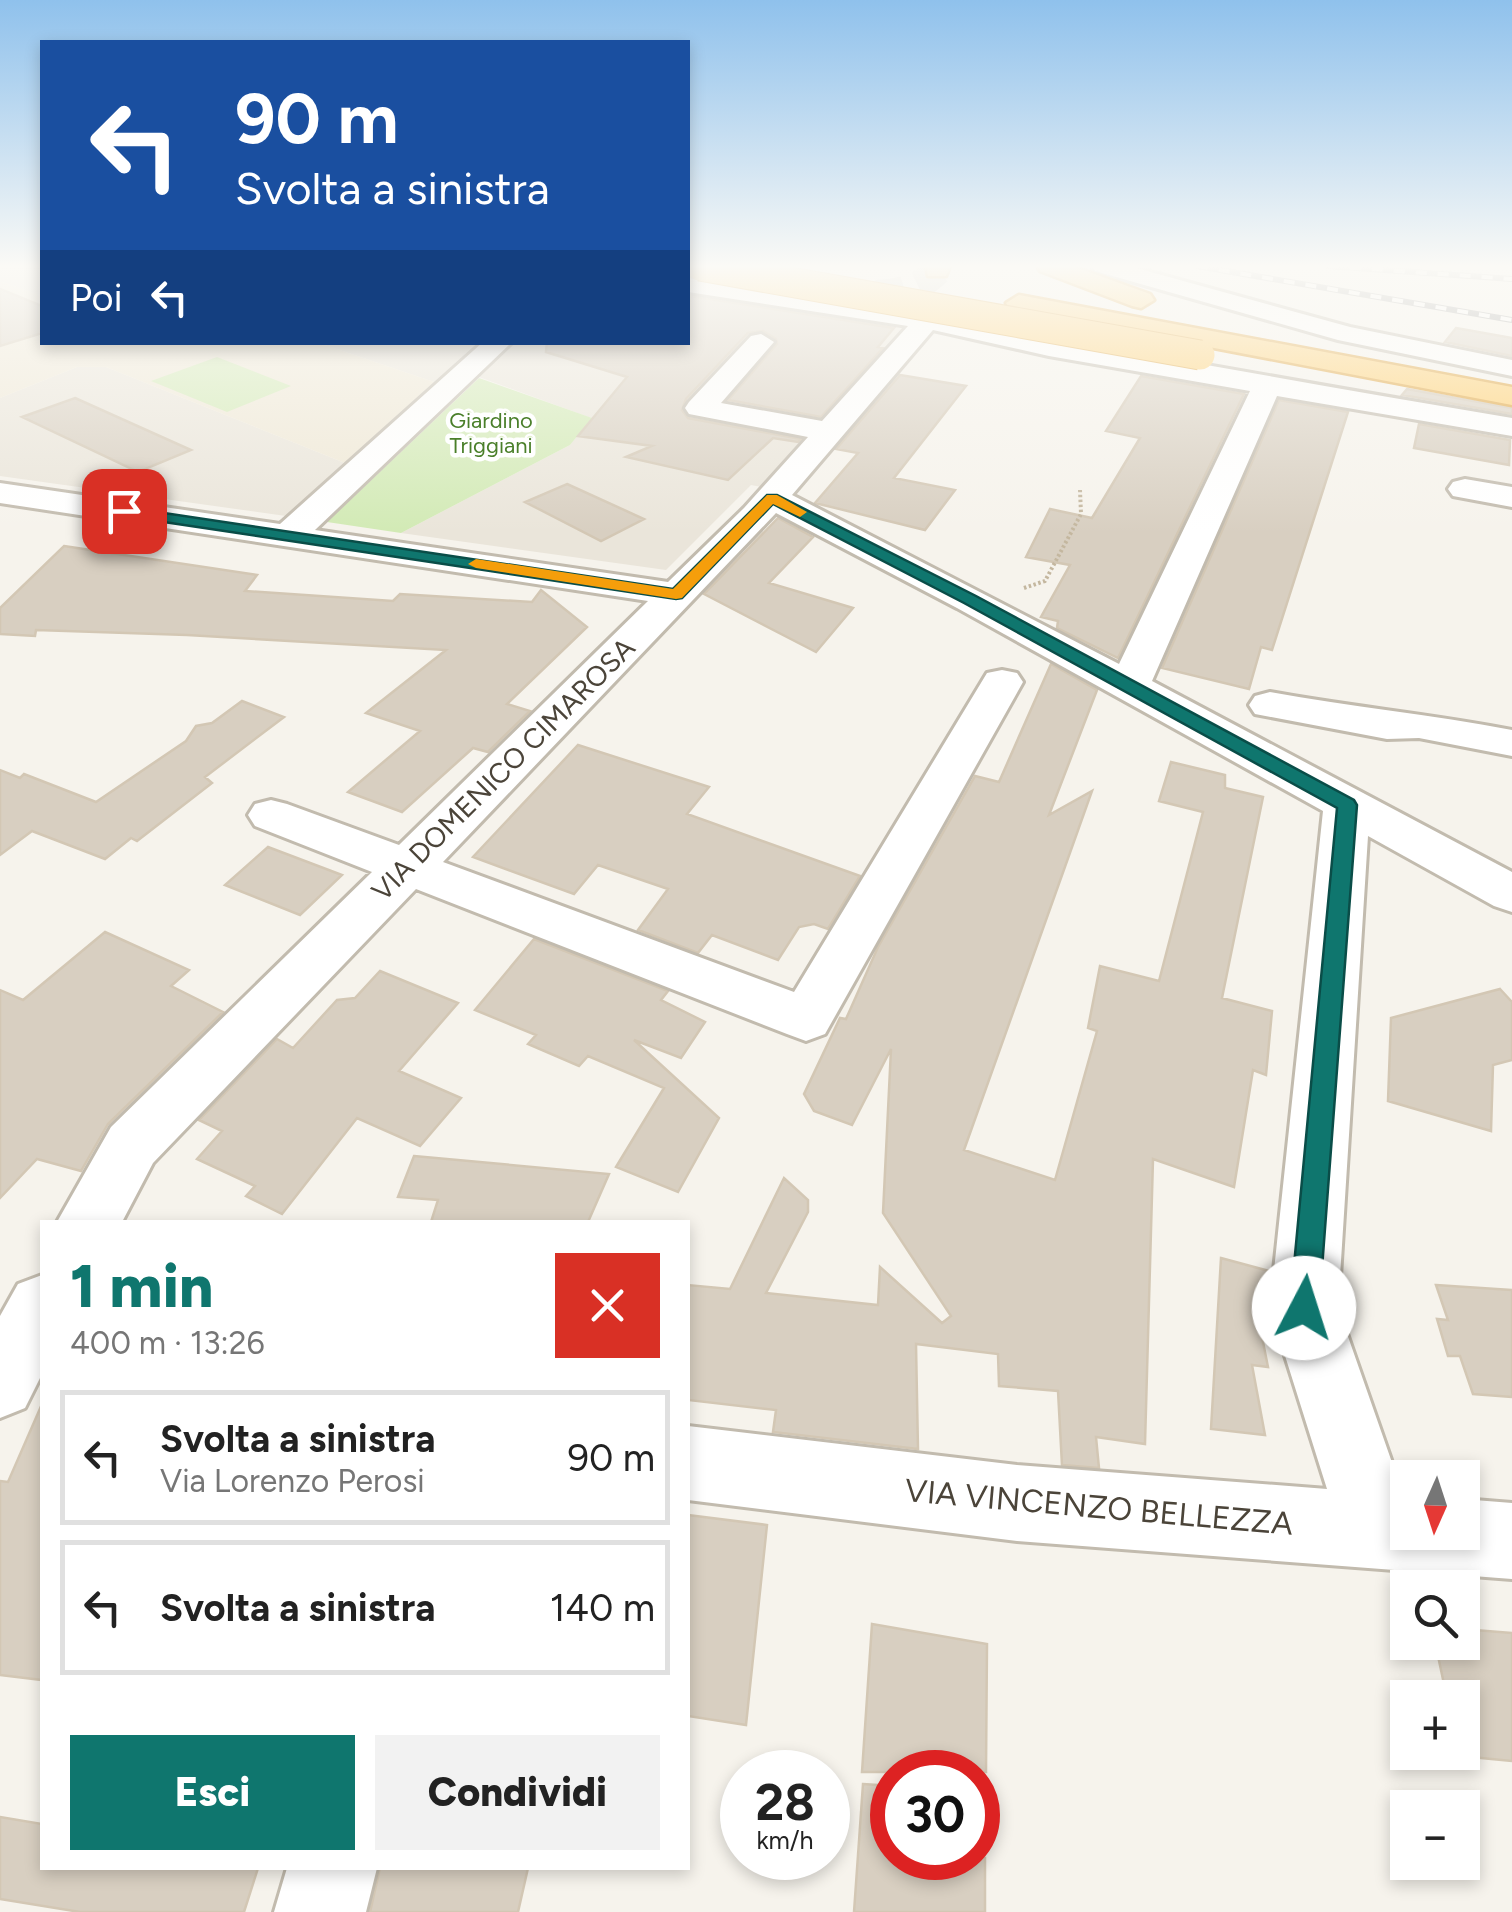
<!DOCTYPE html>
<html lang="it">
<meta charset="utf-8">
<style>
:root{--surface:#fff;--page:#f2f2f2;--text:#222;--muted:#767676;--line:#e0e0e0;--accent:#0f766e}
body{margin:0;font-family:Figtree,sans-serif;background:var(--page);color:var(--text);height:100vh;display:flex;flex-direction:column;font-size:38px;white-space:nowrap}
*{box-sizing:border-box;margin:0}
p{font-size:32px;color:var(--muted)}
.icon{flex:none;width:55px;height:55px;fill:none;stroke:currentColor;stroke-width:2;stroke-linecap:round;stroke-linejoin:round}
.map{position:relative;flex:1;overflow:hidden}
.sheet{position:absolute;left:40px;top:1220px;width:650px;height:650px;display:flex;flex-direction:column;background:var(--surface);border-radius:0px;box-shadow:0 5px 15px #0003}
.sheet>*{flex:none}
.banner{position:absolute;left:40px;top:40px;width:650px;height:305px;border-radius:0px;box-shadow:0 5px 15px #0003;background:#1a4fa0;color:#fff;overflow:hidden}
.needle{width:65px;rotate:183deg}
.tools{position:absolute;left:1390px;top:1460px;display:grid;gap:20px}
.tools a{display:grid;place-items:center;width:90px;height:90px;border-radius:0px;background:var(--surface);box-shadow:0 5px 15px #0003;font-size:50px}
.speed{position:absolute;left:720px;top:1750px;display:flex;gap:20px;font-size:50px;font-weight:700;text-align:center}
.speed>*{display:grid;place-content:center;width:130px;height:130px;border-radius:50%;background:var(--surface);box-shadow:0 5px 15px #0003;line-height:1}
.speed small{font-size:25px;font-weight:400}
.speed .limit{border:15px solid #d22;background:#fff;color:#111}
.pin{position:absolute;display:grid;place-items:center;width:85px;height:85px;color:#fff;margin:-42px;border-radius:20px;box-shadow:0 5px 15px #0006}
.me{position:absolute;width:110px;margin:-55px;rotate:5deg;stroke-linejoin:round;filter:drop-shadow(0 0 8px #0008)}
.turn{display:flex;align-items:center;gap:35px;height:210px;padding:0 30px;font-size:45px}
.turn .icon{width:130px;height:130px;stroke-width:2.5}
.turn b{display:block;font-size:70px;line-height:85px}
.then{display:flex;align-items:center;height:95px;padding:0 30px;background:#0003;gap:20px;font-size:38px}
.round{display:grid;place-items:center;flex:none;width:105px;height:105px;border-radius:0px;background:var(--page)}
.headline{display:flex;align-items:center;justify-content:space-between;height:170px;padding:0 30px}
h1{font-size:60px;font-weight:800;line-height:75px;color:var(--accent)}
.cta{display:flex;gap:20px;margin-top:auto;padding:20px 30px}
.cta a{flex:1;height:115px;border-radius:0px;background:var(--accent);color:#fff;font-size:40px;font-weight:800;line-height:115px;text-align:center}
.cta a+a{background:var(--page);color:var(--text)}
ul{padding:0;list-style:none}
li{display:flex;align-items:center;gap:30px;height:135px;margin:0 20px 15px;padding:0 10px;border:5px solid var(--line);border-radius:0px}
li div{flex:1}
li b{display:block;font-size:38px}
li em{font-style:normal}
.map>svg:first-child{display:block}
.residential{fill:#eae5da}
.education{fill:#efe8d6}
.green{fill:#d2eab5}
.building{fill:#d8cfc1;stroke:#d3c7b4;stroke-width:2.5}
.lines{fill:none;stroke-linecap:round;stroke-linejoin:round}
.highway-tunnel{stroke:#d4d0c8;stroke-width:29;stroke-dasharray:29 14;stroke-linecap:butt}
.minor-casing{stroke:#c2bbae;stroke-width:6}
.highway-casing{stroke:#e0a43c;stroke-width:5}
.path{stroke:#c4b79f;stroke-width:4;stroke-dasharray:2.5 2.5;stroke-linecap:butt}
.minor{fill:#fff;fill-rule:evenodd}
.highway{fill:#ffcf6e;fill-rule:evenodd}
.rail-casing{stroke:#9a9a9a;stroke-width:6}
.rail{stroke:#fff;stroke-width:4;stroke-dasharray:11;stroke-linecap:butt}
.highway-bridge-casing{stroke:#e0a43c;stroke-width:31;stroke-linecap:butt}
.highway-bridge{stroke:#ffcf6e;stroke-width:29}
.route{fill:#0f766e;stroke:#0a4d48;stroke-width:2.5}
.slow{fill:#f59e0b}
.labels{text-anchor:middle;stroke-width:9;stroke-linejoin:round;paint-order:stroke}
.far-park-label{font-size:22px;fill:#4a7f2a;stroke:#fff}
.street-label{font-size:28px;fill:#4b4439;stroke:#fff}
.near-street-label{font-size:32px;fill:#4b4439;stroke:#fff}
</style>
<div class="map">
<svg width="1512" height="1912" viewBox="0 0 1512 1912">
<rect width="100%" height="100%" fill="#f6f3ec"/>
<path class="residential" d="M 0,266 L 42,266 L 42,296 L 0,281 Z
M 688,292 L 911,321 L 766,488 L 751,485 L 666,570 L 401,533 L 570,445 L 591,418 L 479,377 L 515,343 L 688,342 Z
M 319,343 L 477,343 L 434,382 Z
M 77,367 L 106,367 L 345,463 L 286,516 L 0,476 L 0,398 Z"/>
<path class="education" d="M 0,281 L 42,296 L 42,342 L 319,343 L 434,382 L 345,463 L 106,367 L 77,367 L 0,398 Z"/>
<path class="green" d="M 217,357 L 291,386 L 227,412 L 151,381 Z
M 479,378 L 592,418 L 570,445 L 401,533 L 327,522 Z"/>
<path class="building" d="M 0,289 L 42,306 L 42,333 L 0,346 Z
M 690,296 L 894,328 L 878,347 L 883,348 L 821,417 L 728,400 L 777,344 L 776,339 L 763,331 L 748,333 L 686,399 L 682,410 L 688,418 L 801,439 L 798,442 L 773,438 L 728,480 L 626,457 L 652,446 L 578,436 L 627,377 L 546,352 L 547,342 L 688,342 Z
M 1456,328 L 1512,338 L 1512,356 L 1445,342 Z
M 900,375 L 966,386 L 894,478 L 955,490 L 925,530 L 815,503 L 858,453 L 836,449 Z
M 1141,376 L 1244,394 L 1118,658 L 1057,628 L 1058,621 L 1041,617 L 1070,565 L 1026,557 L 1050,509 L 1092,518 L 1140,438 L 1106,431 Z
M 1407,389 L 1512,408 L 1512,414 L 1402,395 Z
M 75,398 L 191,450 L 138,472 L 22,417 Z
M 1279,400 L 1348,412 L 1272,650 L 1261,647 L 1249,689 L 1162,668 Z
M 1419,424 L 1510,440 L 1509,465 L 1414,448 Z
M 567,484 L 644,519 L 601,541 L 525,502 Z
M 778,518 L 813,537 L 769,583 L 853,608 L 816,652 L 704,594 Z
M 64,546 L 257,575 L 245,591 L 393,601 L 400,594 L 532,602 L 541,590 L 587,627 L 507,704 L 530,711 L 488,752 L 473,748 L 402,812 L 348,792 L 420,731 L 366,713 L 446,650 L 187,635 L 36,630 L 35,636 L 0,634 L 0,608 Z
M 1051,664 L 1097,690 L 1049,815 L 1092,791 L 964,1150 L 1055,1180 L 1097,1031 L 1088,1028 L 1100,966 L 1159,981 L 1203,812 L 1159,801 L 1171,762 L 1225,775 L 1225,788 L 1263,797 L 1222,998 L 1272,1011 L 1266,1075 L 1253,1070 L 1234,1187 L 1153,1159 L 1145,1444 L 1096,1437 L 1099,1468 L 1062,1465 L 1058,1391 L 999,1386 L 998,1354 L 916,1344 L 918,1449 L 773,1432 L 776,1410 L 688,1400 L 688,1285 L 730,1289 L 784,1178 L 808,1200 L 808,1212 L 766,1293 L 878,1305 L 880,1267 L 942,1323 L 951,1316 L 883,1213 L 891,1049 L 852,1125 L 814,1111 L 804,1094 L 840,1018 L 846,1019 L 878,947 L 975,776 L 999,782 Z
M 242,701 L 284,717 L 205,777 L 212,783 L 137,841 L 131,838 L 105,859 L 32,831 L 0,855 L 0,770 L 20,778 L 24,774 L 96,802 L 186,741 L 196,726 L 212,723 Z
M 578,745 L 709,787 L 687,814 L 860,876 L 828,929 L 814,924 L 799,927 L 778,960 L 712,935 L 698,953 L 638,930 L 668,889 L 598,865 L 574,894 L 473,857 Z
M 268,847 L 342,875 L 300,915 L 225,885 Z
M 105,932 L 189,970 L 171,986 L 223,1012 L 108,1124 L 81,1171 L 37,1159 L 0,1198 L 0,990 L 23,1000 Z
M 534,939 L 668,991 L 661,1000 L 705,1022 L 681,1058 L 634,1040 L 719,1118 L 678,1192 L 616,1167 L 664,1088 L 588,1056 L 579,1066 L 528,1044 L 536,1035 L 475,1010 Z
M 380,971 L 458,1003 L 399,1071 L 461,1098 L 420,1146 L 357,1118 L 282,1214 L 246,1196 L 255,1186 L 197,1159 L 222,1131 L 199,1120 L 277,1039 L 293,1048 L 337,1000 L 355,998 Z
M 1500,989 L 1512,1002 L 1512,1060 L 1493,1065 L 1491,1131 L 1388,1101 L 1391,1018 Z
M 414,1156 L 609,1174 L 588,1222 L 431,1222 L 438,1200 L 398,1197 Z
M 1221,1258 L 1269,1271 L 1262,1337 L 1268,1367 L 1252,1365 L 1265,1435 L 1211,1429 Z
M 1436,1285 L 1512,1290 L 1512,1397 L 1473,1394 L 1460,1356 L 1448,1356 L 1437,1319 L 1448,1320 Z
M 42,1404 L 42,1680 L 0,1675 L 0,1481 L 8,1482 Z
M 688,1515 L 767,1525 L 746,1725 L 688,1716 Z
M 872,1624 L 987,1644 L 986,1772 L 862,1772 Z
M 1462,1629 L 1512,1633 L 1512,1761 L 1461,1756 L 1462,1698 L 1447,1698 L 1435,1642 L 1462,1642 Z
M 863,1784 L 892,1786 L 892,1858 L 985,1858 L 985,1912 L 854,1912 Z
M 0,1817 L 42,1824 L 42,1868 L 258,1868 L 244,1912 L 80,1912 L 0,1899 Z
M 380,1868 L 528,1868 L 518,1912 L 370,1912 Z"/>
<g class="lines">
<path class="highway-tunnel" d="M 833,294 C 869,295 910,299 937,271"/>
<g class="minor-casing">
<path id="minor" d="M 1091,266 L 1129,266 L 1350,327 L 1512,360 L 1512,376 L 1338,340 L 1095,271 Z
M 688,278 C 963,319 1237,372 1512,418 L 1512,436 L 1277,396 L 1152,681 L 1512,872 L 1512,912 L 1494,906 L 1368,836 L 1338,1308 L 1403,1494 L 1408,1495 L 1408,1532 L 1462,1532 L 1462,1499 L 1512,1503 L 1512,1579 L 1017,1541 L 688,1500 L 688,1426 L 1017,1465 L 1327,1489 L 1270,1308 L 1323,811 L 957,608 L 776,513 L 443,862 L 794,992 L 987,673 L 1002,670 L 1017,673 L 1023,682 L 825,1034 L 806,1041 L 787,1034 L 416,889 L 153,1163 L 122,1222 L 57,1222 L 111,1127 L 372,872 L 255,826 L 248,815 L 255,804 L 271,800 L 287,804 L 399,845 L 648,601 L 0,503 L 0,483 L 280,524 L 483,342 L 512,342 L 315,530 L 668,582 L 744,508 L 808,437 L 689,414 L 685,408 L 689,402 L 751,336 L 761,334 L 774,342 L 721,403 L 822,421 L 908,326 L 688,292 ZM 933,330 L 1049,356 L 1250,391 L 1119,664 L 792,495 Z
M 1465,479 L 1512,487 L 1512,507 L 1453,496 L 1448,489 L 1453,482 Z
M 1270,692 C 1351,707 1431,714 1512,730 L 1512,756 L 1419,738 L 1387,739 L 1255,714 L 1249,705 L 1255,696 Z
M 42,1275 L 42,1374 L 25,1408 L 0,1418 L 0,1316 L 18,1284 Z
M 287,1868 L 377,1868 L 366,1912 L 274,1912 Z"/>
</g>
<g class="highway-casing">
<path id="highway" d="M 926,266 L 950,266 L 946,276 L 928,276 Z
M 1037,266 L 1072,266 L 1150,294 L 1154,300 L 1141,308 L 1132,306 L 1040,271 Z
M 1019,295 L 1512,387 L 1512,405 L 1010,309 L 1006,303 Z"/>
</g>
<path class="path" d="M 1024,588 L 1045,581 L 1081,514 L 1080,490"/>
<use href="#minor" class="minor"/>
<use href="#highway" class="highway"/>
<g class="rail-casing">
<path id="rail" d="M 1197,266 L 1512,320
M 1328,266 L 1512,279"/>
</g>
<use href="#rail" class="rail"/>
<g class="highway-bridge-casing">
<path id="highway-bridge" d="M 700,266 L 1200,355"/>
</g>
<use href="#highway-bridge" class="highway-bridge"/>
</g>
<linearGradient id="sky" x2="0" y2="1"><stop stop-color="#8fc1ec"/><stop offset="0.5" stop-color="#fbfaf6"/><stop offset="1" stop-color="#fbfaf6" stop-opacity="0"/></linearGradient>
<rect width="1512" height="533" fill="url(#sky)"/>
<path class="route" d="M 767,495 L 777,495 L 976,596 L 1354,800 L 1357,805 L 1319,1308 L 1315,1318 L 1304,1322 L 1294,1318 L 1290,1308 L 1337,808 L 964,603 L 773,504 L 682,598 L 676,599 L 124,516 L 117,511 L 124,507 L 673,589 Z"/>
<path class="slow" d="M 767,495 L 777,495 L 807,512 L 800,517 L 773,504 L 682,598 L 676,599 L 476,568 L 468,564 L 476,559 L 673,589 Z"/>
<g class="labels">
<g class="far-park-label">
<text x="491" y="428">Giardino<tspan x="491" dy="25">Triggiani</tspan></text>
</g>
<g class="street-label">
<text transform="translate(503 769) rotate(-45)" y="10">VIA DOMENICO CIMAROSA</text>
</g>
<g class="near-street-label">
<text transform="translate(1099 1507) rotate(5)" y="11">VIA VINCENZO BELLEZZA</text>
</g>
</g>
</svg>
<div class="tools">
<a><svg class="needle" viewBox="-14 -14 28 28"><path d="M0-13l5 13h-10z" fill="#e53935"/><path d="M0 13l5-13h-10z" fill="#767676"/></svg></a>
<a><svg class="icon" aria-label="search" viewBox="0 0 24 24"><circle cx="10" cy="10" r="6"/><path d="M15 15l6 6"/></svg></a>
<a>+</a>
<a>−</a>
</div>
<div class="speed"><div>28<small>km/h</small></div><div class="limit">30</div></div>
<div class="pin" style="left:124px;top:511px;background:#d93025"><svg class="icon" aria-label="arrive" viewBox="0 0 24 24"><path d="M6 21V4h12l-3 4 3 4H6"/></svg></div>
<svg class="me" style="left:1304px;top:1308px" viewBox="-20 -20 40 40"><circle r="19" fill="#fff"/><path d="M0-13L10 11 0 6-10 11z" fill="#0f766e"/></svg>
<div class="banner">
<div class="turn"><svg class="icon" aria-label="left" viewBox="0 0 24 24"><path d="M17 20v-9H6M10 6l-5 5 5 5"/></svg><div><b>90 m</b>Svolta a sinistra</div></div>
<div class="then">Poi<svg class="icon" aria-label="left" viewBox="0 0 24 24"><path d="M17 20v-9H6M10 6l-5 5 5 5"/></svg></div>
</div>
<section class="sheet">
<div class="headline"><div><h1>1 min</h1><p>400 m · 13:26</p></div><a class="round" style="background:#d93025;color:#fff"><svg class="icon" aria-label="close" viewBox="0 0 24 24"><path d="M6 6l12 12M18 6L6 18"/></svg></a></div>
<ul>
<li><svg class="icon" aria-label="left" viewBox="0 0 24 24"><path d="M17 20v-9H6M10 6l-5 5 5 5"/></svg><div><b>Svolta a sinistra</b><p>Via Lorenzo Perosi</p></div><em>90 m</em></li>
<li><svg class="icon" aria-label="left" viewBox="0 0 24 24"><path d="M17 20v-9H6M10 6l-5 5 5 5"/></svg><div><b>Svolta a sinistra</b></div><em>140 m</em></li>
</ul>
<div class="cta"><a>Esci</a><a>Condividi</a></div>
</section>
</div>
